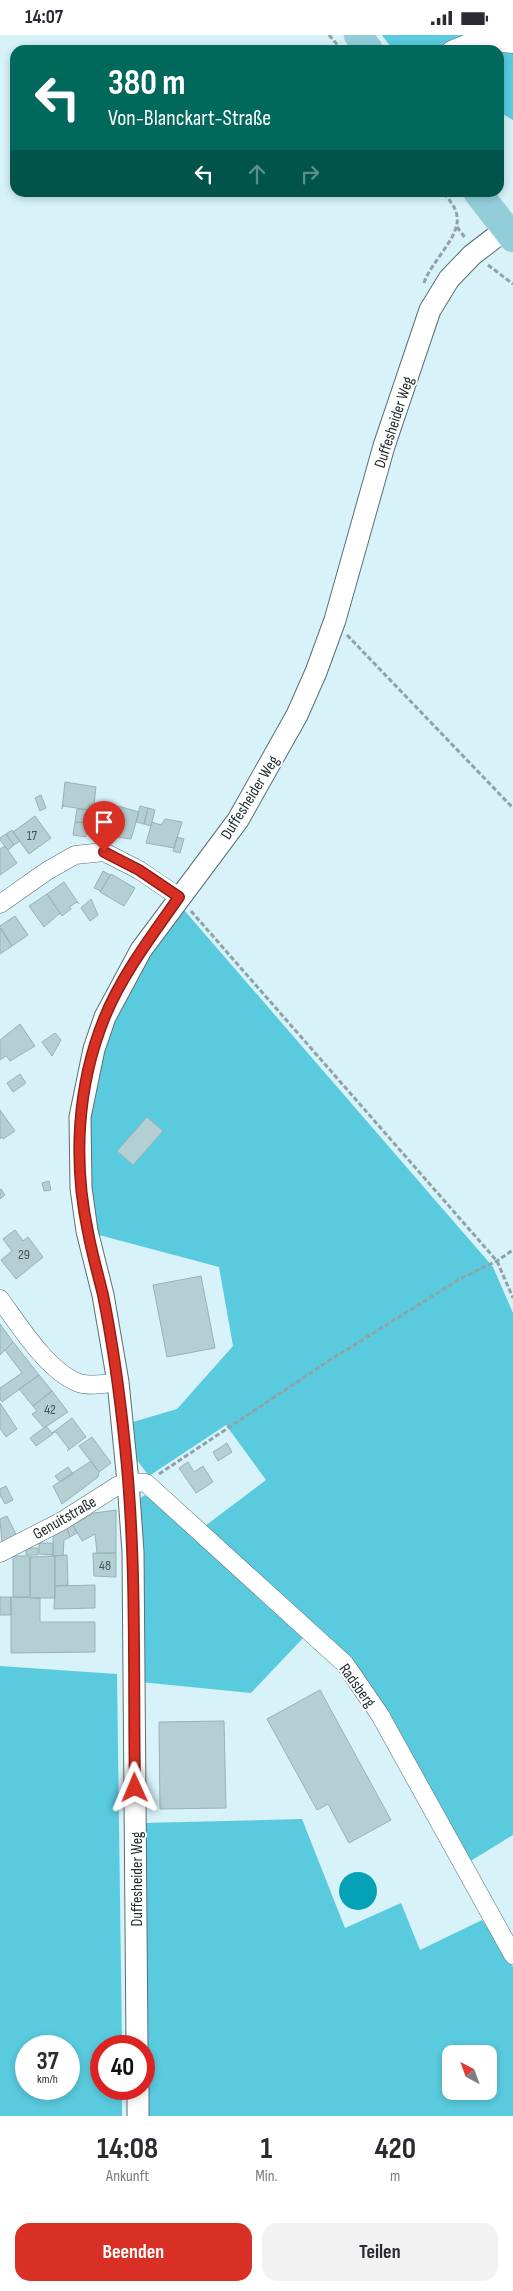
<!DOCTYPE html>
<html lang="de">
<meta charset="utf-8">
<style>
:root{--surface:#fff;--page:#f2f2f3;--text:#2b2b33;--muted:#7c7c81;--accent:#d93025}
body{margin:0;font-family:"Sofia Sans Condensed",sans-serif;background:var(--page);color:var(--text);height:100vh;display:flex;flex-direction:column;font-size:19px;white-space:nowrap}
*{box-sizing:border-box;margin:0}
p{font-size:16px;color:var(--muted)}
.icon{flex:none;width:28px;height:28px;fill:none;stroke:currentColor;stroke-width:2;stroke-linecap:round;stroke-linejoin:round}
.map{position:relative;height:2081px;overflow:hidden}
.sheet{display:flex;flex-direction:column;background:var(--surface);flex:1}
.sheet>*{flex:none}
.guide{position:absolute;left:10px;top:10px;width:494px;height:152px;border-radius:15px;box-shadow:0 2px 8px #0003;background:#00695c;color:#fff;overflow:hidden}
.needle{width:32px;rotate:319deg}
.controls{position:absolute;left:442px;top:2010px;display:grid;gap:10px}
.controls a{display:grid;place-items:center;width:55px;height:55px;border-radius:10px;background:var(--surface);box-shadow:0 2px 8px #0003;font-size:25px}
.speed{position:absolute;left:15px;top:2000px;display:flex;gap:10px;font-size:25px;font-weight:700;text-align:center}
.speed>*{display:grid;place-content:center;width:65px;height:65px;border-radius:50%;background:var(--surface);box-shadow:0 2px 8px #0003;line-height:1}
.speed small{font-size:12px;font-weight:400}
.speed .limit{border:8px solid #d22;background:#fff;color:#111}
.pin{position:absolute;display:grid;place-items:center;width:42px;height:42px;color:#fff;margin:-51px -21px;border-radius:50% 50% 50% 0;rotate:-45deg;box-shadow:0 0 5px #0007}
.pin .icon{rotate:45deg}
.me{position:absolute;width:55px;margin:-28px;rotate:359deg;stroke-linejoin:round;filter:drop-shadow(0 0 4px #0008)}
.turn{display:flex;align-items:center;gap:18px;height:105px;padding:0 15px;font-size:22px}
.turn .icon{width:65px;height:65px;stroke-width:2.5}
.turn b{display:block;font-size:35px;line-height:42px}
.lanes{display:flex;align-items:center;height:48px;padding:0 15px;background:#0003;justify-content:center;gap:25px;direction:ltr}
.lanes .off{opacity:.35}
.eta{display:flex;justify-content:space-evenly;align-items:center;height:85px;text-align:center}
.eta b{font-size:30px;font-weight:700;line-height:35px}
.action{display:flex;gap:10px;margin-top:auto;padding:10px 15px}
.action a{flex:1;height:58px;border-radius:15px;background:var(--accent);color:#fff;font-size:20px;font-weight:700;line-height:58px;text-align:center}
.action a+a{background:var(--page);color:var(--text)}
.status{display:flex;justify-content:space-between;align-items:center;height:35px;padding:0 25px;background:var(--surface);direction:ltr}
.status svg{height:14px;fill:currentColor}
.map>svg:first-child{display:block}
.green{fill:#5acbdf;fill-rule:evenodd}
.water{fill:#05a1b7}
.building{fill:#b4cfd4;stroke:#98b2b7}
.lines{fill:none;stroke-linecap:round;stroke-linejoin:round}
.minor-casing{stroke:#587075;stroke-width:19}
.tertiary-casing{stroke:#587075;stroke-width:23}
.primary-casing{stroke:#d3d5d5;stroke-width:29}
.path{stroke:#8fa3a7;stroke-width:3;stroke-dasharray:5 2.5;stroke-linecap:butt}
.minor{stroke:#fff;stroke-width:18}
.tertiary{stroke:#fff;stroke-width:21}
.primary{stroke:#92ced9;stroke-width:28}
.route-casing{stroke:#8d1f18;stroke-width:12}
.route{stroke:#d93025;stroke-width:9}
.labels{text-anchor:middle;stroke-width:4;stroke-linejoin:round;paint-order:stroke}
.number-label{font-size:14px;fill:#475658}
.street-label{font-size:16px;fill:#232d2f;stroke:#fff}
</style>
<div class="status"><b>14:07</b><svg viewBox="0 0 49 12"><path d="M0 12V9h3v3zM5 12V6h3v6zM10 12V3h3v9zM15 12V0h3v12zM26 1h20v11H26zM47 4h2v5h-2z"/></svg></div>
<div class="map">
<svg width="513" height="2081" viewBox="0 0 513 2081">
<rect width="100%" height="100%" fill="#d7f2f8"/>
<path class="green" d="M 382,0 L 513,0 L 513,85 L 499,77 L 499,15 L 393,15 Z
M 184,875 L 493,1232 L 513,1278 L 513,1800 L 469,1827 L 388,1676 L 351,1625 L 205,1491 L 266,1445 L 226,1390 L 149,1441 L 136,1424 L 133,1387 L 177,1374 L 233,1311 L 219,1232 L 99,1200 L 90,1158 L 89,1081 L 93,1050 L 113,988 L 149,920 Z
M 150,1459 L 305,1601 L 251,1658 L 140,1647 L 139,1465 L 143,1461 Z
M 0,1631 L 117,1639 L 122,2011 L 101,2011 L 101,2054 L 122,2054 L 122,2081 L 0,2081 ZM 26,2011 L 69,2011 L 69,2054 L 26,2054 Z
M 302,1784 L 345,1893 L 401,1868 L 420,1915 L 482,1885 L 513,1932 L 513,2081 L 145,2081 L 143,1788 ZM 451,2019 L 489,2019 L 489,2056 L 451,2056 Z"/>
<path class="water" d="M339 1856a19 19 0 1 1 38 0a19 19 0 1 1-38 0Z"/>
<path class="building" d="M 65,747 L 96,752 L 94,770 L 90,770 L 89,777 L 89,775 L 63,771 L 62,774 Z
M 41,760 L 46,773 L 40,776 L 35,763 Z
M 118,771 L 139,777 L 131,804 L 109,801 Z
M 140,771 L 148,773 L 144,789 L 136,787 Z
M 148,773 L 155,775 L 151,791 L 144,789 Z
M 77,774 L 89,775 L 87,788 L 75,787 Z
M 35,781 L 51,803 L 29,819 L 13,797 Z
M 165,784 L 182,787 L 174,813 L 146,808 L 152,787 L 161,790 Z
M 75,787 L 88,788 L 86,802 L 73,800 Z
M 12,795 L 20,806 L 14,810 L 6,799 Z
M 6,799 L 14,810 L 8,815 L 0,805 L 0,803 Z
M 177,802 L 184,804 L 180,818 L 173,816 Z
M 5,811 L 17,828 L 0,840 L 0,814 Z
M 103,836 L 110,840 L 101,856 L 94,853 Z
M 111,839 L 135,853 L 124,871 L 100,857 Z
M 64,847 L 79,869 L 77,867 L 69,872 L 71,874 L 62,881 L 47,859 Z
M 47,859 L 60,878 L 44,892 L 29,871 Z
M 91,864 L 98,880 L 90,886 L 81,873 Z
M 15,881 L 28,900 L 12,911 L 0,891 Z
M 0,893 L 12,911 L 0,919 Z
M 20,989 L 35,1011 L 10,1026 L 6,1021 L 0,1025 L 0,1005 Z
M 55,998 L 61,1005 L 52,1021 L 42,1007 Z
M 20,1039 L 26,1048 L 13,1057 L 7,1048 Z
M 0,1075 L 15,1096 L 3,1104 L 2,1102 L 0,1104 Z
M 147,1082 L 163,1096 L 133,1130 L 117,1116 Z
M 49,1146 L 51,1155 L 44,1156 L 42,1148 Z
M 1,1154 L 5,1160 L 0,1164 L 0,1155 Z
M 15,1195 L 23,1206 L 28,1202 L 43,1222 L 16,1244 L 1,1225 L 12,1216 L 3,1204 Z
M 201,1241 L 215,1313 L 167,1322 L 153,1250 Z
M 0,1289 L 13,1307 L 0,1320 Z
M 13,1307 L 39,1340 L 2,1367 L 0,1364 L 0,1353 L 22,1338 L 5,1315 Z
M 39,1340 L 52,1356 L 33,1371 L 19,1354 Z
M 52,1356 L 68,1377 L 44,1393 L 32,1379 L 37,1376 L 33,1371 Z
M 0,1368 L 17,1394 L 6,1402 L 0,1393 Z
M 72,1383 L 86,1402 L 67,1416 L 69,1414 L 56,1397 L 52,1398 Z
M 46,1391 L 53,1399 L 36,1411 L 30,1403 Z
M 92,1402 L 111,1428 L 99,1437 L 79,1411 Z
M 227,1408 L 232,1417 L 218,1426 L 213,1417 Z
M 91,1426 L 99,1437 L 98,1442 L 62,1469 L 53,1451 Z
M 188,1427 L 194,1437 L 203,1431 L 213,1447 L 196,1458 L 179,1433 Z
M 68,1432 L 73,1439 L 60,1447 L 55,1441 Z
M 6,1451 L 13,1465 L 5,1469 L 0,1460 L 0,1454 Z
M 116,1475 L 116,1518 L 97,1518 L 95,1499 L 82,1506 L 73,1490 L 94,1478 Z
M 7,1481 L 17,1501 L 2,1509 L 0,1484 Z
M 73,1490 L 77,1498 L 70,1502 L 67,1493 Z
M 67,1493 L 70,1502 L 64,1505 L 63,1520 L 53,1521 L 53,1500 Z
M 39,1508 L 53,1508 L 53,1520 L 39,1519 Z
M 26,1513 L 38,1513 L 38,1520 L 26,1520 Z
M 93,1518 L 116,1518 L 116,1542 L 94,1541 Z
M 67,1520 L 68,1550 L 55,1551 L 55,1521 Z
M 13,1521 L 30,1521 L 30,1562 L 13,1562 Z
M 55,1521 L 55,1563 L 30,1563 L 30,1522 Z
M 95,1550 L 95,1573 L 54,1574 L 55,1551 Z
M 0,1562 L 11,1562 L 11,1580 L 0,1580 Z
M 11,1562 L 40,1563 L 40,1587 L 95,1587 L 95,1617 L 11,1618 Z
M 320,1655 L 391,1785 L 349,1808 L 328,1769 L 317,1775 L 267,1684 Z
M 224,1686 L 226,1773 L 160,1774 L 159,1687 Z"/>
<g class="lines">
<g class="minor-casing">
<path id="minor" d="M 451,15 L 473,6 L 513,9
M 0,869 L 47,836 L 75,820 L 104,817 L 139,835 L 179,862
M 0,1264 C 19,1290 48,1337 79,1348 C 90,1352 107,1348 118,1347
M 0,1518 L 62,1486 L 117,1451 L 128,1447 L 146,1448 L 345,1629 L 380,1680 L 513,1920"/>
</g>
<g class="tertiary-casing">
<path id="tertiary" d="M 137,2011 L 133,1517 L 128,1447 L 118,1347 L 103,1260 L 87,1196 L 81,1153 L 80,1082 L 94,1014 L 105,982 L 141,915 L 238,785 L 297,680 L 316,637 L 335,585 L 384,411 L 430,275 L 449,244 L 472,220 L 506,194
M 138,2054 L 138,2081"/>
</g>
<g class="primary-casing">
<path id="primary" d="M 358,0 L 369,15
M 478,158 L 513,203"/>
</g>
<path class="path" d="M 329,0 L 340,13
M 457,192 L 466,204
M 488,230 L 513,249
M 424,248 C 430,228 461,201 457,181 C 456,172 449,165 444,158
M 347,600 L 513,773
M 191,876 L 497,1226 L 513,1263
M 159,1439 L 330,1325 L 463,1242 L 497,1226 L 513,1215"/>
<use href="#minor" class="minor"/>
<use href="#tertiary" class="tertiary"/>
<use href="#primary" class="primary"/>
</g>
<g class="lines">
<g class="route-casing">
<path id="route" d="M 104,817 L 139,835 L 179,862 C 153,899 121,941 104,984 C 77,1051 73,1127 88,1197 C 92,1219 98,1239 103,1260 C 113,1310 120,1361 125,1411 C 137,1525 133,1639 135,1753"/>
</g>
<use href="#route" class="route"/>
</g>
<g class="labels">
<g class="number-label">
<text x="32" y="805">17</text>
<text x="24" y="1224">29</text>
<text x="50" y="1379">42</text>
<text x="105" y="1535">48</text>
</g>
<g class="street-label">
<text transform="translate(393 387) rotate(-72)" y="6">Duffesheider Weg</text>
<text transform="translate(249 762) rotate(-58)" y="6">Duffesheider Weg</text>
<text transform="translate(64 1482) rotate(-30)" y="6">Genuitstraße</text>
<text transform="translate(358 1650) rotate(54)" y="6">Radsberg</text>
<text transform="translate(136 1844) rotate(-90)" y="6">Duffesheider Weg</text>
</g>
</g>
</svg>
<div class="controls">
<a><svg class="needle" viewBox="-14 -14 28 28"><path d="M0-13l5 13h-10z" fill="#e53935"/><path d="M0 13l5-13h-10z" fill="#7c7c81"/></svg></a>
</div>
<div class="speed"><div>37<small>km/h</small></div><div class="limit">40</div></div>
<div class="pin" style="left:104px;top:817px;background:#d93025"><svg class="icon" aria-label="arrive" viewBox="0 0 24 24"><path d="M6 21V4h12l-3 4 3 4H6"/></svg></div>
<svg class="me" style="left:135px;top:1753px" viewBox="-20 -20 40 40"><path d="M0-17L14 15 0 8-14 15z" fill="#d93025" stroke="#fff" stroke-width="4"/></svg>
<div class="guide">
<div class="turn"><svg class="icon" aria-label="left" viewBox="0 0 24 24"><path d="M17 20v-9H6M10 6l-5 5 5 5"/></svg><div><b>380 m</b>Von-Blanckart-Straße</div></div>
<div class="lanes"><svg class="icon" aria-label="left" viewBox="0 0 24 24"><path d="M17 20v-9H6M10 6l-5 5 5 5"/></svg><svg class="icon off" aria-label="ahead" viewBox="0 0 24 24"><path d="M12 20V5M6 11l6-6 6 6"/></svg><svg class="icon off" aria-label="right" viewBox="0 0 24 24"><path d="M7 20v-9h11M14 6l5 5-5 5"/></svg></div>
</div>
</div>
<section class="sheet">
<div class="eta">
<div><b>14:08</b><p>Ankunft</p></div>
<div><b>1</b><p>Min.</p></div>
<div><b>420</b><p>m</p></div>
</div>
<div class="action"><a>Beenden</a><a>Teilen</a></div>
</section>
